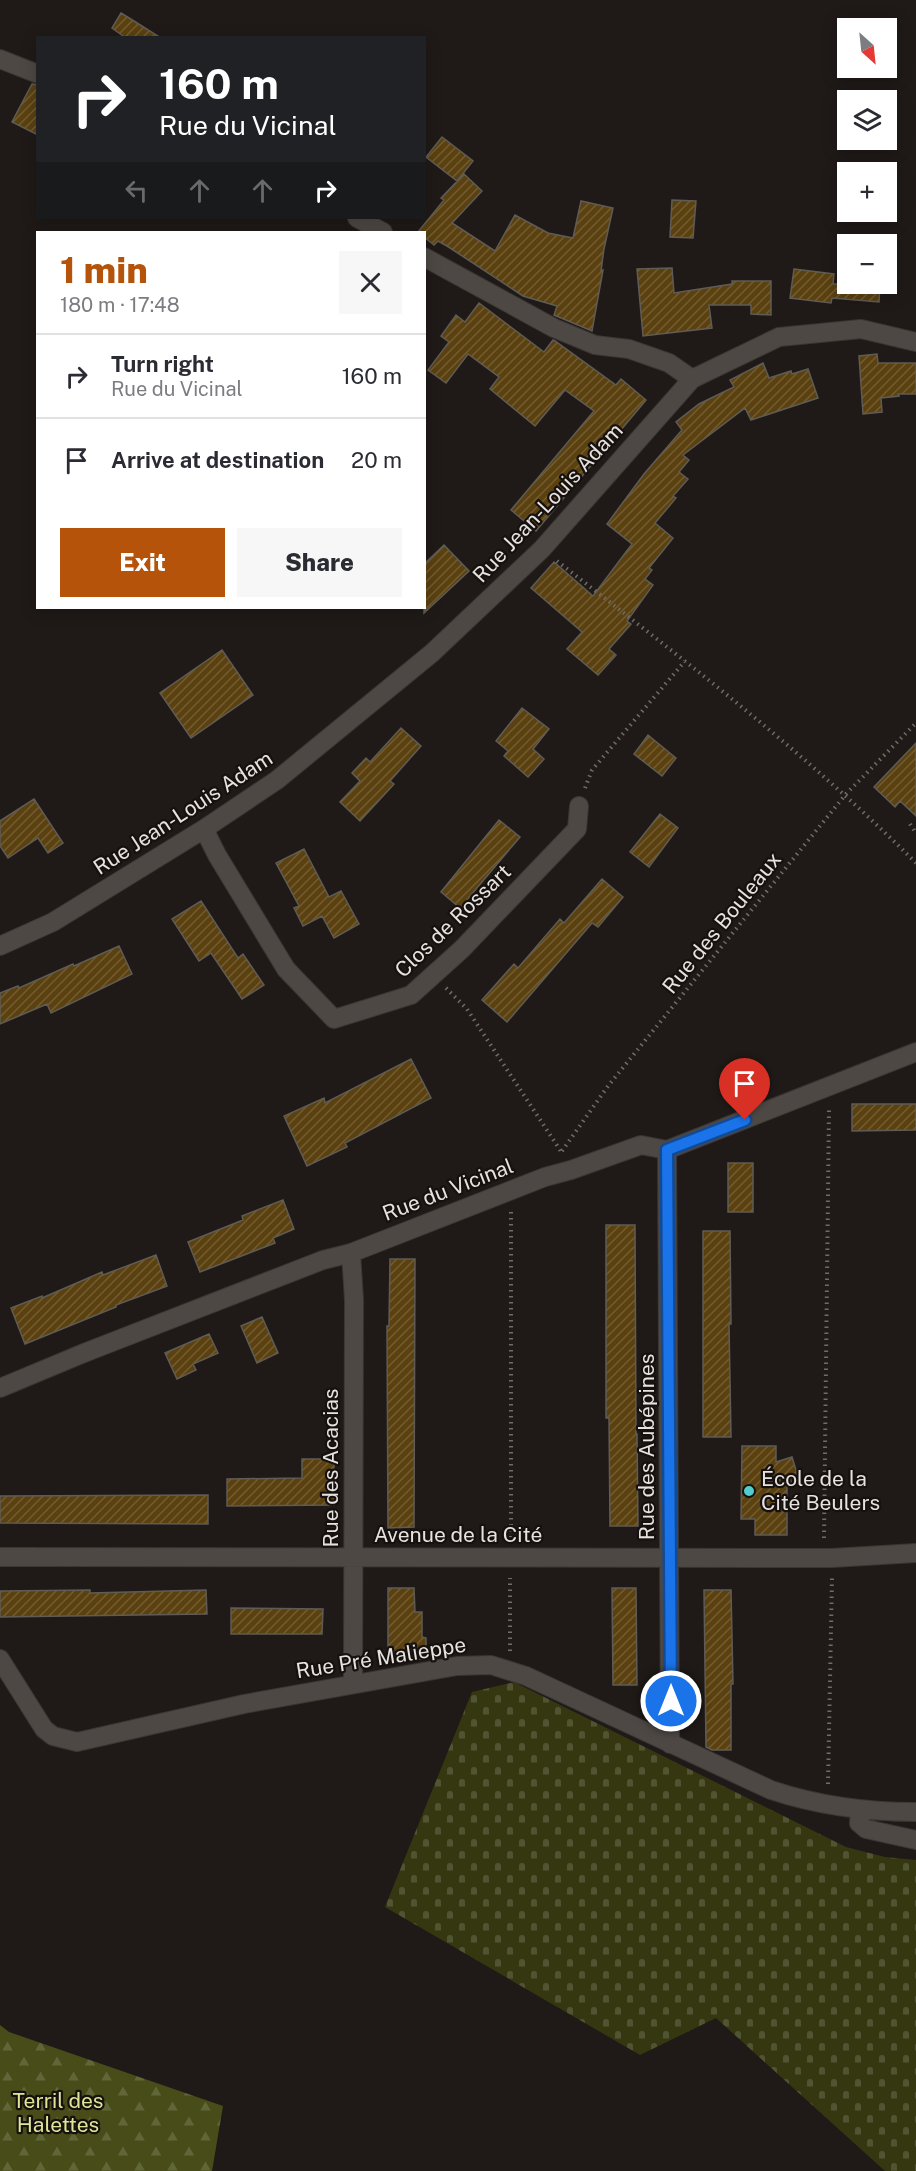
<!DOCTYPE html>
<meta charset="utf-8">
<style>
:root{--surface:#fff;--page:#f7f7f7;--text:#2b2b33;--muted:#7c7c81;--line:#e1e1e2;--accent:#b45309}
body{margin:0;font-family:"Public Sans",sans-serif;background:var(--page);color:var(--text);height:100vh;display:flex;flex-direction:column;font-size:22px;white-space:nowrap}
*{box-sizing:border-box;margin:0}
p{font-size:20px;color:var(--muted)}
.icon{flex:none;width:33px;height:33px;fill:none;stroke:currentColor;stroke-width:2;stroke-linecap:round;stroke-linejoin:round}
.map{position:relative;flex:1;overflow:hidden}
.drawer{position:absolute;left:36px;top:231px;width:390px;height:378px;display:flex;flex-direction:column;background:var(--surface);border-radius:0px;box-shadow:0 3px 15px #0003}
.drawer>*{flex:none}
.guide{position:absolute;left:36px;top:36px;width:390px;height:183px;border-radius:0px;box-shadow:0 3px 15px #0003;background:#202124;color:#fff;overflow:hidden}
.needle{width:39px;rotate:153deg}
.controls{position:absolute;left:837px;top:18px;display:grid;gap:12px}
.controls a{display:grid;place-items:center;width:60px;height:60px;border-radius:0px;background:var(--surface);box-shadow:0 3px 15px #0003;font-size:30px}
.pin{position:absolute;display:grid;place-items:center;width:51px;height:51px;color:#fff;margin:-62px -26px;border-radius:50% 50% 50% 0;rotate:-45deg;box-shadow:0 0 6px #0007}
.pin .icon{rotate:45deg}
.me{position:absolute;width:66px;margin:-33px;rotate:0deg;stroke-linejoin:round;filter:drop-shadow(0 0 4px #0008)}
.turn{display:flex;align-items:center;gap:21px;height:126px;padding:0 24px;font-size:27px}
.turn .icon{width:78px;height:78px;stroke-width:2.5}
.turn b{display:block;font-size:42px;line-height:51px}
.lanes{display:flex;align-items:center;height:57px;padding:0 24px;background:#0003;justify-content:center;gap:30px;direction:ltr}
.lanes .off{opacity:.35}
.round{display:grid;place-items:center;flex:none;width:63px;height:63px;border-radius:0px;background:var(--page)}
.summary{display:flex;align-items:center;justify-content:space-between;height:102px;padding:0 24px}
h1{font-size:36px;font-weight:800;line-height:45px;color:var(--accent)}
.primary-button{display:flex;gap:12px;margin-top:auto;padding:12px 24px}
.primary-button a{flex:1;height:69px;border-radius:0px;background:var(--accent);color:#fff;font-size:24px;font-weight:800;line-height:69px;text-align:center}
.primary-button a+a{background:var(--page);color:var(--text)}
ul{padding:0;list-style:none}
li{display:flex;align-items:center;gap:18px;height:84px;padding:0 24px;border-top:2px solid var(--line)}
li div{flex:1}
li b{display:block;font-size:22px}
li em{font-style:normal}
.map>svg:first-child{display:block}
.forest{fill:url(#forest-firs)}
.cemetery{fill:url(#cemetery-stones)}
.building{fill:url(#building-hatch);stroke:#5f5c56;stroke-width:1.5}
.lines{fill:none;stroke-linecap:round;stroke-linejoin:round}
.minor-casing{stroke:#393634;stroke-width:20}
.path{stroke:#706c69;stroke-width:4;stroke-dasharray:1.5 4.5;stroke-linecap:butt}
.minor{stroke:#4d4844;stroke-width:18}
.route-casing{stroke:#114b97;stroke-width:15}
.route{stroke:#1a73e8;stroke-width:10}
.poi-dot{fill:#52cdce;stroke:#16110e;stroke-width:2}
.labels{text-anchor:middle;stroke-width:4.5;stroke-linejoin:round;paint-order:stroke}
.street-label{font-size:21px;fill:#e5e2e0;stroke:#16110e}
.poi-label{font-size:21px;fill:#e5e2e0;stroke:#16110e;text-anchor:start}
.park-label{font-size:21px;fill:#dce696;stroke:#16110e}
</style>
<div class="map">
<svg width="916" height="2171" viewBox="0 0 916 2171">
<defs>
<pattern id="forest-firs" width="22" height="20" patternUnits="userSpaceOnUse" patternTransform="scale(1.5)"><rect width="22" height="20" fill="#474c18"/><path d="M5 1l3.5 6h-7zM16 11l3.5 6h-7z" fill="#616639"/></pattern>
<pattern id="cemetery-stones" width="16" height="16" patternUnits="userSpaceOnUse" patternTransform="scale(1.5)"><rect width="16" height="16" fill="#343710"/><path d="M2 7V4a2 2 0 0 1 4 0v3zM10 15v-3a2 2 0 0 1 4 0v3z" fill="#515432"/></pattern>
<pattern id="building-hatch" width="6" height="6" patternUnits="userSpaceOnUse" patternTransform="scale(1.5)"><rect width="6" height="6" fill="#5b4110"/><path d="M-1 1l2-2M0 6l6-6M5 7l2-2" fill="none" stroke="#725c32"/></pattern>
</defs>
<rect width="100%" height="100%" fill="#1f1a17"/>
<path class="forest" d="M 0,2025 L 9,2032 L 223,2106 L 212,2171 L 0,2171 Z"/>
<path class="cemetery" d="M 514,1682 L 846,1847 L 885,1857 L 916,1860 L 916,2171 L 885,2171 L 716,2018 L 640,2055 L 385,1907 L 472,1692 Z"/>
<path class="building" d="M 121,13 L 134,21 L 161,38 L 126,38 L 112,28 Z
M 32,84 L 38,85 L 38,135 L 12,122 Z
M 442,137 L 473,161 L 457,181 L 426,157 Z
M 464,174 L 482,191 L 452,223 L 495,251 L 515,215 L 548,233 L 573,238 L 581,201 L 613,208 L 604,249 L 601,271 L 603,270 L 592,331 L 554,315 L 557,306 L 523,296 L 447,246 L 438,241 L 434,245 L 424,237 L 424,232 L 418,232 L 444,200 L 441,198 Z
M 672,200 L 696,201 L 693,238 L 670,237 Z
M 672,268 L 674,293 L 732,284 L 732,281 L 771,281 L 771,315 L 751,314 L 751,305 L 709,305 L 712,328 L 643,336 L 637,269 Z
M 794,269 L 834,274 L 833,284 L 880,284 L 879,302 L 832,298 L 831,303 L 790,298 Z
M 479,303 L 544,352 L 553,340 L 555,341 L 616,385 L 621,379 L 646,400 L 536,531 L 511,510 L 594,411 L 565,390 L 535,426 L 490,389 L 499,377 L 468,354 L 446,383 L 428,370 L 449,342 L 441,336 L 456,315 L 465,322 Z
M 877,354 L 878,363 L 916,363 L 916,394 L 898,394 L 899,396 L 881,398 L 882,412 L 863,414 L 859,356 Z
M 763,363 L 769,378 L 791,371 L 792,374 L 808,369 L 818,398 L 751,420 L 745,408 L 683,455 L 689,460 L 679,472 L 688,479 L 673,496 L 676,498 L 655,523 L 673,538 L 649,568 L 652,570 L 645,579 L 653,585 L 627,621 L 631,624 L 609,649 L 616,655 L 598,675 L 567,649 L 582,632 L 531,588 L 554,562 L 593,596 L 632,544 L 607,524 L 644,474 L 682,430 L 676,422 L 699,404 L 734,387 L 730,380 Z
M 444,545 L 469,571 L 424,613 L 424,564 Z
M 222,650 L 253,695 L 191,738 L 160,693 Z
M 522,708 L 549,729 L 533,749 L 544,759 L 528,777 L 504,756 L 508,751 L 496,741 Z
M 401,728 L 421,746 L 390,781 L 394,784 L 360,821 L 340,802 L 360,781 L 352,773 L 366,758 L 370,762 Z
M 648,735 L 676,758 L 662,776 L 634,754 Z
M 916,743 L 916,816 L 900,801 L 895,807 L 874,787 Z
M 34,799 L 63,843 L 48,853 L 38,838 L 8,858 L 0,846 L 0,821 Z
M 660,814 L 678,828 L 649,867 L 630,852 Z
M 499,820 L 520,837 L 460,908 L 441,892 Z
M 304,849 L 329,897 L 341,891 L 359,924 L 334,938 L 322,916 L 303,926 L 294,908 L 299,906 L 276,863 Z
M 602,879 L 623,897 L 598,927 L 592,923 L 507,1022 L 482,1000 L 514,964 L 518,968 L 560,919 L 564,923 Z
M 201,901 L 238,958 L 243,954 L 264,985 L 242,999 L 211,953 L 199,961 L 172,919 Z
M 119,946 L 132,974 L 51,1013 L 47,1004 L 0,1024 L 0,993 L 18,986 L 19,988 L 73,964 L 74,966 Z
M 411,1059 L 431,1098 L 345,1143 L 347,1147 L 307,1166 L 284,1116 L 324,1098 L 325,1103 Z
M 852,1104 L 916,1104 L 916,1130 L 852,1131 Z
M 728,1163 L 753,1163 L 753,1212 L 728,1212 Z
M 283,1200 L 294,1229 L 273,1238 L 275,1243 L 200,1272 L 188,1242 L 243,1220 L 242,1216 Z
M 606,1225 L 635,1225 L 636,1434 L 637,1434 L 638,1526 L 610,1526 L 609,1418 L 606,1418 Z
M 703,1231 L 730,1231 L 731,1324 L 729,1324 L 731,1437 L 703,1437 Z
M 156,1255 L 167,1286 L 116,1305 L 116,1307 L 25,1344 L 11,1308 L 42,1296 L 42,1298 L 102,1272 L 103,1275 Z
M 390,1259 L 415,1259 L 414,1527 L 388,1528 L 387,1326 L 389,1326 Z
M 262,1317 L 278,1353 L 257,1363 L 241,1326 Z
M 209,1334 L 218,1353 L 193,1364 L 196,1370 L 177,1379 L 165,1353 Z
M 742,1446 L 776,1446 L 776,1462 L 792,1457 L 799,1480 L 787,1483 L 787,1535 L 755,1535 L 755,1519 L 741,1519 Z
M 302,1459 L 334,1459 L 334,1505 L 227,1506 L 227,1479 L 302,1478 Z
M 208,1495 L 208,1524 L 0,1523 L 0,1496 Z
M 388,1588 L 414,1588 L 415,1612 L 422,1612 L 422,1637 L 426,1638 L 426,1659 L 388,1660 Z
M 612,1588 L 636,1588 L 637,1685 L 613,1685 Z
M 90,1590 L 90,1593 L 206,1590 L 207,1614 L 0,1617 L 0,1591 Z
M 704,1590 L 731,1590 L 733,1684 L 731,1684 L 731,1750 L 712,1750 L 706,1747 Z
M 231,1608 L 323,1609 L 322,1634 L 231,1634 Z"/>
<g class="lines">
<g class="minor-casing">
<path id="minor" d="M 0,59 L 38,74
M 357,218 L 383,232
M 424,257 L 554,328 L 595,345 L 629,349 L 669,363 L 692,379
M 204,829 L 217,855 L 286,969 L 334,1019 L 411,995 L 462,949 L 577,829 L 579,806
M 0,946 L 53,922 L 204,829 L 277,780 L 432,653 L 542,549 L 692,379 L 779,337 L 861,329 L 916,342
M 667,1150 L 670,1744
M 351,1253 L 354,1300 L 353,1684
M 0,1388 L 84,1353 L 323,1260 L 351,1253 L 545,1177 L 571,1170 L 641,1145 L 667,1150 L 916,1052
M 0,1557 L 832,1558 L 916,1553
M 0,1659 L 44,1729 L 53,1736 L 77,1742 L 244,1704 L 457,1666 L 491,1665 L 526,1676 L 771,1790 C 819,1806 866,1812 916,1812
M 860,1809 L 859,1823 L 866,1829 L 916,1840"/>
</g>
<path class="path" d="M 557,561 C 680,657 805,752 916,863
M 585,788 L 592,770 L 685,661
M 910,824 L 916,833
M 446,988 L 467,1009 L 562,1153
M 562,1151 L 608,1086 L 846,794 L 916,723
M 511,1212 L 511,1537
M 824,1538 L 829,1108
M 510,1651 L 510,1578
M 828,1784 L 832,1578"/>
<use href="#minor" class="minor"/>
</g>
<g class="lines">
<g class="route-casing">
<path id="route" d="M 671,1701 L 667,1150 L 745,1120"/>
</g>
<use href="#route" class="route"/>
</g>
<circle class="poi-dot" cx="749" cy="1491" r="6"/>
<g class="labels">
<g class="street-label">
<text transform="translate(548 503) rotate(-47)" y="7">Rue Jean-Louis Adam</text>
<text transform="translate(183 813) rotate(-33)" y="7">Rue Jean-Louis Adam</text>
<text transform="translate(453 921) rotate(-44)" y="7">Clos de Rossart</text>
<text transform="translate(722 923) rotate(-51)" y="7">Rue des Bouleaux</text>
<text transform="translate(448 1190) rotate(-21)" y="7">Rue du Vicinal</text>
<text transform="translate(647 1447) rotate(-90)" y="7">Rue des Aubépines</text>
<text transform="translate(331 1468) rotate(-90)" y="7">Rue des Acacias</text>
<text x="458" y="1542">Avenue de la Cité</text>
<text transform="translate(381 1658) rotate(-9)" y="7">Rue Pré Malieppe</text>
</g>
<g class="poi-label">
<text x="761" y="1486">École de la<tspan x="761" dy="24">Cité Beulers</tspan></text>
</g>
<g class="park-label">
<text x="58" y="2108">Terril des<tspan x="58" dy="24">Halettes</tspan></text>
</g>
</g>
</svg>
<div class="controls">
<a><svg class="needle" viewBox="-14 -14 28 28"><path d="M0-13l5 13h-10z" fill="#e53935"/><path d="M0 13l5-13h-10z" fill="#7c7c81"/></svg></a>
<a><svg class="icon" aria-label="layers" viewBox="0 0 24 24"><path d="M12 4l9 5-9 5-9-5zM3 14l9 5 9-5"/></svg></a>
<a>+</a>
<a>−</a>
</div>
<div class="pin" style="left:745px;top:1120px;background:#d93025"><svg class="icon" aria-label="arrive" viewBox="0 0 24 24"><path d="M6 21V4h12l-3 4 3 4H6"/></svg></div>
<svg class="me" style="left:671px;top:1701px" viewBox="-20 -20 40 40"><circle r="17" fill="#1a73e8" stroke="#fff" stroke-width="3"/><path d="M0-11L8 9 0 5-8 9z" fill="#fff"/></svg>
<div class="guide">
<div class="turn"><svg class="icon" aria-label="right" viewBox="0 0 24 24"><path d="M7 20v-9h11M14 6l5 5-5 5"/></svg><div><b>160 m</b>Rue du Vicinal</div></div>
<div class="lanes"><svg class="icon off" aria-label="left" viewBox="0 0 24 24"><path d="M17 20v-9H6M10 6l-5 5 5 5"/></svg><svg class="icon off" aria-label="ahead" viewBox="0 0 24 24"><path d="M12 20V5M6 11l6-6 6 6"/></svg><svg class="icon off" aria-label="ahead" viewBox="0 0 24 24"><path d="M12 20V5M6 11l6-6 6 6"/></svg><svg class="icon" aria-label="right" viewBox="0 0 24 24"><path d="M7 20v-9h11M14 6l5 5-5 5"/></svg></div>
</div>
<section class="drawer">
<div class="summary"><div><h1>1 min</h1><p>180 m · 17:48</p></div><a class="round"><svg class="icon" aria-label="close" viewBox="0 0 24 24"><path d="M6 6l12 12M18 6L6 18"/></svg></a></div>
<ul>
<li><svg class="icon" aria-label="right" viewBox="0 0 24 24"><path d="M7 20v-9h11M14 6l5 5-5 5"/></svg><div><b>Turn right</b><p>Rue du Vicinal</p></div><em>160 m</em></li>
<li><svg class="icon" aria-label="arrive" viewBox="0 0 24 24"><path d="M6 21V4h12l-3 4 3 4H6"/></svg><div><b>Arrive at destination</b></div><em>20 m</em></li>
</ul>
<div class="primary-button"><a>Exit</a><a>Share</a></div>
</section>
</div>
